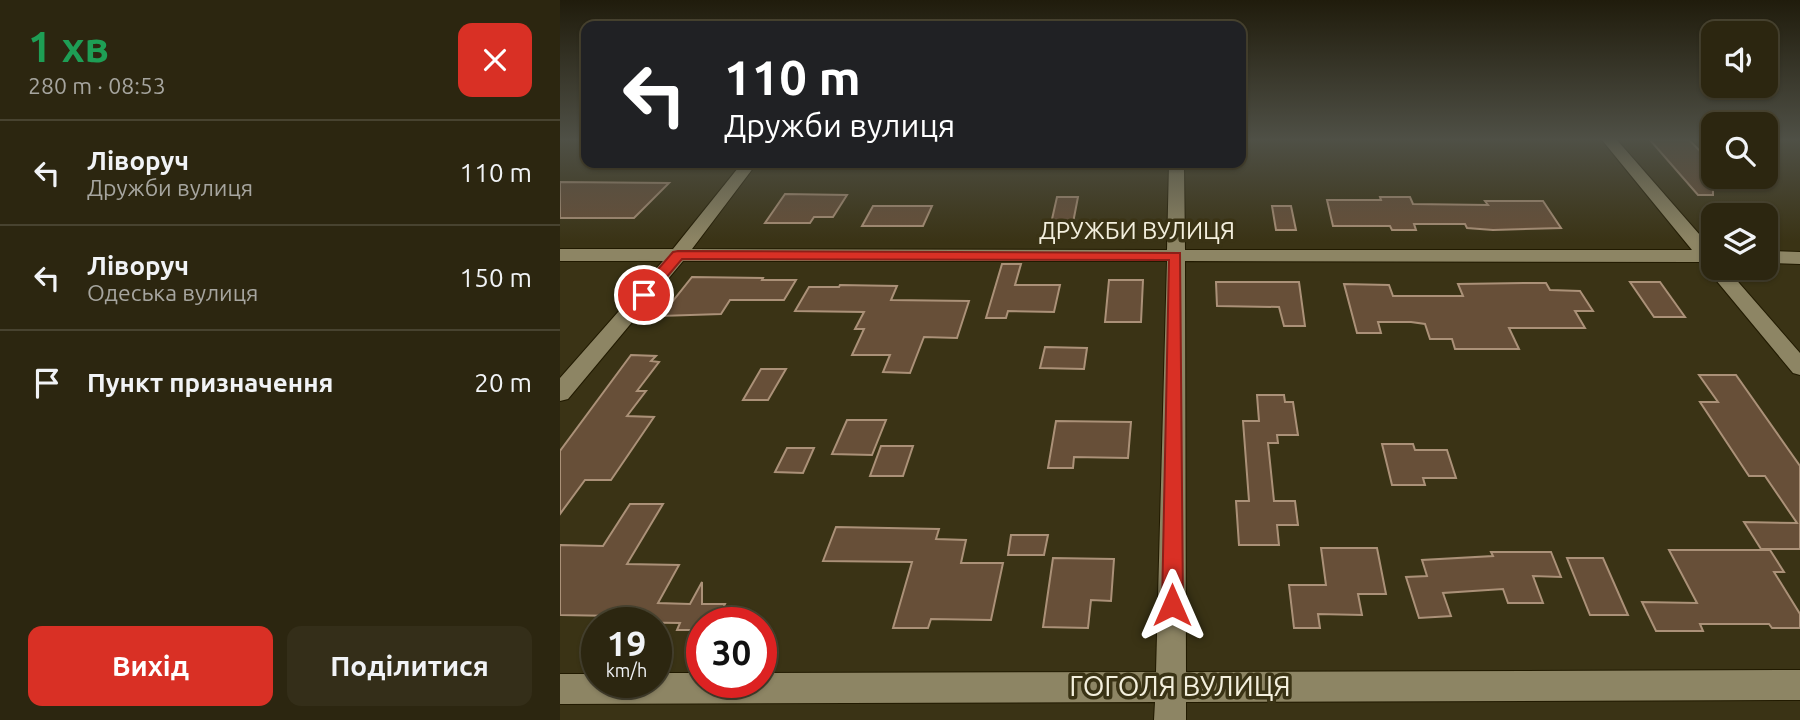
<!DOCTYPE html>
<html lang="uk">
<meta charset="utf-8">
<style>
:root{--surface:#2c2610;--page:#342e19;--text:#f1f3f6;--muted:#a6a59f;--line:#484330;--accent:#d93025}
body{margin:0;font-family:Ubuntu,sans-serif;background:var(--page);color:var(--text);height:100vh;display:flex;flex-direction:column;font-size:26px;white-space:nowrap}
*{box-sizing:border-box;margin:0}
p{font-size:23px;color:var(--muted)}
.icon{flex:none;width:38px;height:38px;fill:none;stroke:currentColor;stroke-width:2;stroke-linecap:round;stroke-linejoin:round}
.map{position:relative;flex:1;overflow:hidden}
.side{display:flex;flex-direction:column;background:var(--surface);width:560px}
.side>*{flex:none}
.banner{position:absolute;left:21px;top:21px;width:665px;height:147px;border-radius:14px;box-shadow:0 2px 5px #0004,0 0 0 2px var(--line);background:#202124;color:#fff;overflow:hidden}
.buttons{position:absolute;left:1141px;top:21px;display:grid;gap:14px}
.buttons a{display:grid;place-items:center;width:77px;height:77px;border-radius:14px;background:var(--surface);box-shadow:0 2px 5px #0004,0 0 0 2px var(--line);font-size:35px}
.speed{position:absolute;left:21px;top:607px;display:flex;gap:14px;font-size:35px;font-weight:700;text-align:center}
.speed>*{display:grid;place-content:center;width:91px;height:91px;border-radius:50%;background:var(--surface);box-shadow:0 2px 5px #0004,0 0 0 2px var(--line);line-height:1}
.speed small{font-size:18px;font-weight:400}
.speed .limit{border:10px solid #d22;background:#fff;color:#111}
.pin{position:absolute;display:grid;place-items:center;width:60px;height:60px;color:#fff;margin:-30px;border:4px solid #fff;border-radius:50%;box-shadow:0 2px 7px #0007}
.me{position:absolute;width:77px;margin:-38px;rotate:0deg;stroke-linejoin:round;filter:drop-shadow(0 0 5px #0008)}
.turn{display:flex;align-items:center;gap:24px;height:147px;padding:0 28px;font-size:32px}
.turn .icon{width:91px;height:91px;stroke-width:2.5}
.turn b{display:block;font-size:49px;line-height:60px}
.round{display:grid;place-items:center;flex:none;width:74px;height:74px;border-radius:14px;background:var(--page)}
.overview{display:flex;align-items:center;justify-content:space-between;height:119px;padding:0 28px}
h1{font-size:42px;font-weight:700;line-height:52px;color:#1e9e55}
.button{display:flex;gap:14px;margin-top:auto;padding:14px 28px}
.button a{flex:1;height:80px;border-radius:14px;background:var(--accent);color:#fff;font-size:28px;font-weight:700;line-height:80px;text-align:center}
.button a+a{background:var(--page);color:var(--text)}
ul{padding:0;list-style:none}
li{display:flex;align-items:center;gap:21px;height:105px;padding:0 28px;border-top:2px solid var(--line)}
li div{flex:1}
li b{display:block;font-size:26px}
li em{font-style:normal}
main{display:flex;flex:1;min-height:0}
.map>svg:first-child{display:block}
.building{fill:#674f38;stroke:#ab9178;stroke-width:2}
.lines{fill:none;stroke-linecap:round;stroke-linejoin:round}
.minor-casing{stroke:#211a00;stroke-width:2}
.minor{fill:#8d8564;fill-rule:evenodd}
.route{fill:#d93025;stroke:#8d1f18;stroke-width:2}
.labels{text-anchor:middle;stroke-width:7;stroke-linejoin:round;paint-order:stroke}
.street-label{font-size:24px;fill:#f3efdd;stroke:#3a3315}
.near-street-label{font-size:28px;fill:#f3efdd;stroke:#3a3315}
</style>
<main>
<section class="side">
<div class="overview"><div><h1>1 хв</h1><p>280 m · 08:53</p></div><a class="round" style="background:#d93025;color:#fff"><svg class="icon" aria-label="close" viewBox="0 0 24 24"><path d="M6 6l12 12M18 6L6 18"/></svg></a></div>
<ul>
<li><svg class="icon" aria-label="left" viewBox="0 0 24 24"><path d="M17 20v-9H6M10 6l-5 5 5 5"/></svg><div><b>Ліворуч</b><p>Дружби вулиця</p></div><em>110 m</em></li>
<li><svg class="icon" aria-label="left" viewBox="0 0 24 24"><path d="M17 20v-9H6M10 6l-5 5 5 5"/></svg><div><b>Ліворуч</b><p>Одеська вулиця</p></div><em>150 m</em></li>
<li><svg class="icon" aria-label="arrive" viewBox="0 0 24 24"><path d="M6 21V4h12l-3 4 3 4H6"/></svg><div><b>Пункт призначення</b></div><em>20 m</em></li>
</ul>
<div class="button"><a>Вихід</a><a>Поділитися</a></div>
</section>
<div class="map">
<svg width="1240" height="720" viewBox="0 0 1240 720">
<rect width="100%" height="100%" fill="#3a3315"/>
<path class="building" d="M 1090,140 L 1129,140 L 1153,164 L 1153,195 L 1138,195 Z
M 0,182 L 109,183 L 74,218 L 0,218 Z
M 225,194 L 287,195 L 273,217 L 254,217 L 250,223 L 205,223 Z
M 497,197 L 518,197 L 512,228 L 490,228 Z
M 820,197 L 850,197 L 853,204 L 928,205 L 925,201 L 983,201 L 1001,228 L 933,230 L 907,228 L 905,224 L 854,224 L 856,230 L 832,230 L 830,226 L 773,226 L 767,200 L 821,200 Z
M 313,206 L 372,206 L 363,226 L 302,226 Z
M 712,206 L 731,206 L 736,230 L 716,230 Z
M 442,264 L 461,264 L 455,285 L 500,285 L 494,312 L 448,311 L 446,318 L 426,318 Z
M 132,277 L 203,278 L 202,280 L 236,280 L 224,300 L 170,300 L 161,314 L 101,316 Z
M 549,280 L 583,280 L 581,322 L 545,322 Z
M 656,282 L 739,282 L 745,326 L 724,326 L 719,307 L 657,306 Z
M 1070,282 L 1100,282 L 1125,317 L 1094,317 Z
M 964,283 L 986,283 L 990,290 L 1020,291 L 1033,311 L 1015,311 L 1025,328 L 949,328 L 959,349 L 895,349 L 892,339 L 870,339 L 865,324 L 851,322 L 818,322 L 821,333 L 797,333 L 784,284 L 829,285 L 833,296 L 903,296 L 898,284 Z
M 280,285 L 337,286 L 331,300 L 409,301 L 397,338 L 364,337 L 350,373 L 323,372 L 330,355 L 292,355 L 304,329 L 295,329 L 304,312 L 235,311 L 249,287 L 279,287 Z
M 485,347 L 527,348 L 524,369 L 480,368 Z
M 71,355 L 96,356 L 91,361 L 99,362 L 77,391 L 86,391 L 67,416 L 94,417 L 51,480 L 25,480 L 0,514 L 0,451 Z
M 201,369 L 226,369 L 208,400 L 183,400 Z
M 1139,375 L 1176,375 L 1240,466 L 1240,549 L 1201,549 L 1184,522 L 1237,523 L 1205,476 L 1189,476 L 1140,402 L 1158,402 Z
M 697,395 L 724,395 L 725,402 L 733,402 L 738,435 L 717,435 L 718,443 L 708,443 L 714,501 L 735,501 L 738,525 L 717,525 L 719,545 L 679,545 L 676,501 L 689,501 L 683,421 L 699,421 Z
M 287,420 L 326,420 L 312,455 L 272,454 Z
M 496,421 L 571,422 L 568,458 L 514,457 L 513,468 L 488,468 Z
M 822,444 L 853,444 L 855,450 L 887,450 L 896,478 L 863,478 L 865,485 L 832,485 Z
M 321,446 L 353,446 L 343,476 L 310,476 Z
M 227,448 L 254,448 L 243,473 L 215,472 Z
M 70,504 L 103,504 L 67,564 L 119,565 L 98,603 L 130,604 L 142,582 L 142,604 L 165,604 L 156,623 L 142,623 L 142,630 L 117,630 L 120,623 L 52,622 L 55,616 L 0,615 L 0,545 L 43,546 Z
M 276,527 L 379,529 L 376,539 L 406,540 L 401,563 L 443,563 L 431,620 L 371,619 L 368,628 L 333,628 L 352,562 L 263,561 Z
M 451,535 L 488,535 L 484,555 L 448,555 Z
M 761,548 L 817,548 L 826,594 L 798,594 L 802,615 L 758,614 L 760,628 L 734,628 L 729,585 L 766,585 Z
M 1109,550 L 1210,550 L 1224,572 L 1214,572 L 1240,614 L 1240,628 L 1212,628 L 1209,624 L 1140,624 L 1143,631 L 1096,631 L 1082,602 L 1137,603 Z
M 931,552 L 991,552 L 1001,577 L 973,576 L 983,603 L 948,603 L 943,589 L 883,593 L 891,616 L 859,618 L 846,577 L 867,576 L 862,560 L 933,556 Z
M 493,558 L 554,559 L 551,601 L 531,600 L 528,628 L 483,627 Z
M 1007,558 L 1043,558 L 1068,615 L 1030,615 Z"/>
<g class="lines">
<g class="minor-casing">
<path id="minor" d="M 1042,140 L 1057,140 L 1153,250 L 1153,268 L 1166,268 L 1240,353 L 1240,375 L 1233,373 L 1141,262 L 625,261 L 626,672 L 1240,670 L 1240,700 L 626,702 L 626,720 L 594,720 L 595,702 L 0,704 L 0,674 L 37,674 L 37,682 L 96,682 L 96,673 L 142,673 L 142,682 L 201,682 L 201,673 L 596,672 L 607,261 L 123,261 L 8,399 L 0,401 L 0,378 L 103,261 L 0,261 L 0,249 L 113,249 L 182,163 L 197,163 L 132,249 L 607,250 L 609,163 L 624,163 L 625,250 L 1132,250 Z
M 1206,251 L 1240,252 L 1240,264 L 1206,263 Z"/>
</g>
<use href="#minor" class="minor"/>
</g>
<linearGradient id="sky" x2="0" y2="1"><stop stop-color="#201c0c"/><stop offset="0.58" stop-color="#4f5046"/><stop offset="1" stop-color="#4f5046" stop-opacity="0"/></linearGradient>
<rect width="1240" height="241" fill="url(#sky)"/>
<path class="route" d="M 118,251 L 620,253 L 623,605 L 620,613 L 612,616 L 605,613 L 602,605 L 609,260 L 122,259 L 89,298 L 79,298 L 77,295 L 79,291 L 113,252 Z"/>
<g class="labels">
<g class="street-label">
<text x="577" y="239">ДРУЖБИ ВУЛИЦЯ</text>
</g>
<g class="near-street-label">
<text x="620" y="696">ГОГОЛЯ ВУЛИЦЯ</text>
</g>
</g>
</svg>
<div class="buttons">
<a><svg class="icon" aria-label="sound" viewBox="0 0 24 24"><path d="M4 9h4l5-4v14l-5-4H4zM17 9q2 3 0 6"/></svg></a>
<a><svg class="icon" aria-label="search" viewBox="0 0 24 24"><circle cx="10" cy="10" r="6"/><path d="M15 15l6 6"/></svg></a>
<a><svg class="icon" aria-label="layers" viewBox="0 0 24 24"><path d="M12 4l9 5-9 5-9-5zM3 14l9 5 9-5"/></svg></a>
</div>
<div class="speed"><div>19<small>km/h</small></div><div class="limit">30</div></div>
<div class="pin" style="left:84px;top:295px;background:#d93025"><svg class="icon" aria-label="arrive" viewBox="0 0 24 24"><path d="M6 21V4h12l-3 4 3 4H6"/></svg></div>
<svg class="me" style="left:612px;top:605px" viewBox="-20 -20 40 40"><path d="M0-17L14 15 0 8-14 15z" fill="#d93025" stroke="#fff" stroke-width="4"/></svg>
<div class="banner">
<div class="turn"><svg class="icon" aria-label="left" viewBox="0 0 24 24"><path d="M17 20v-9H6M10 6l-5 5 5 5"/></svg><div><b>110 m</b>Дружби вулиця</div></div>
</div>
</div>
</main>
